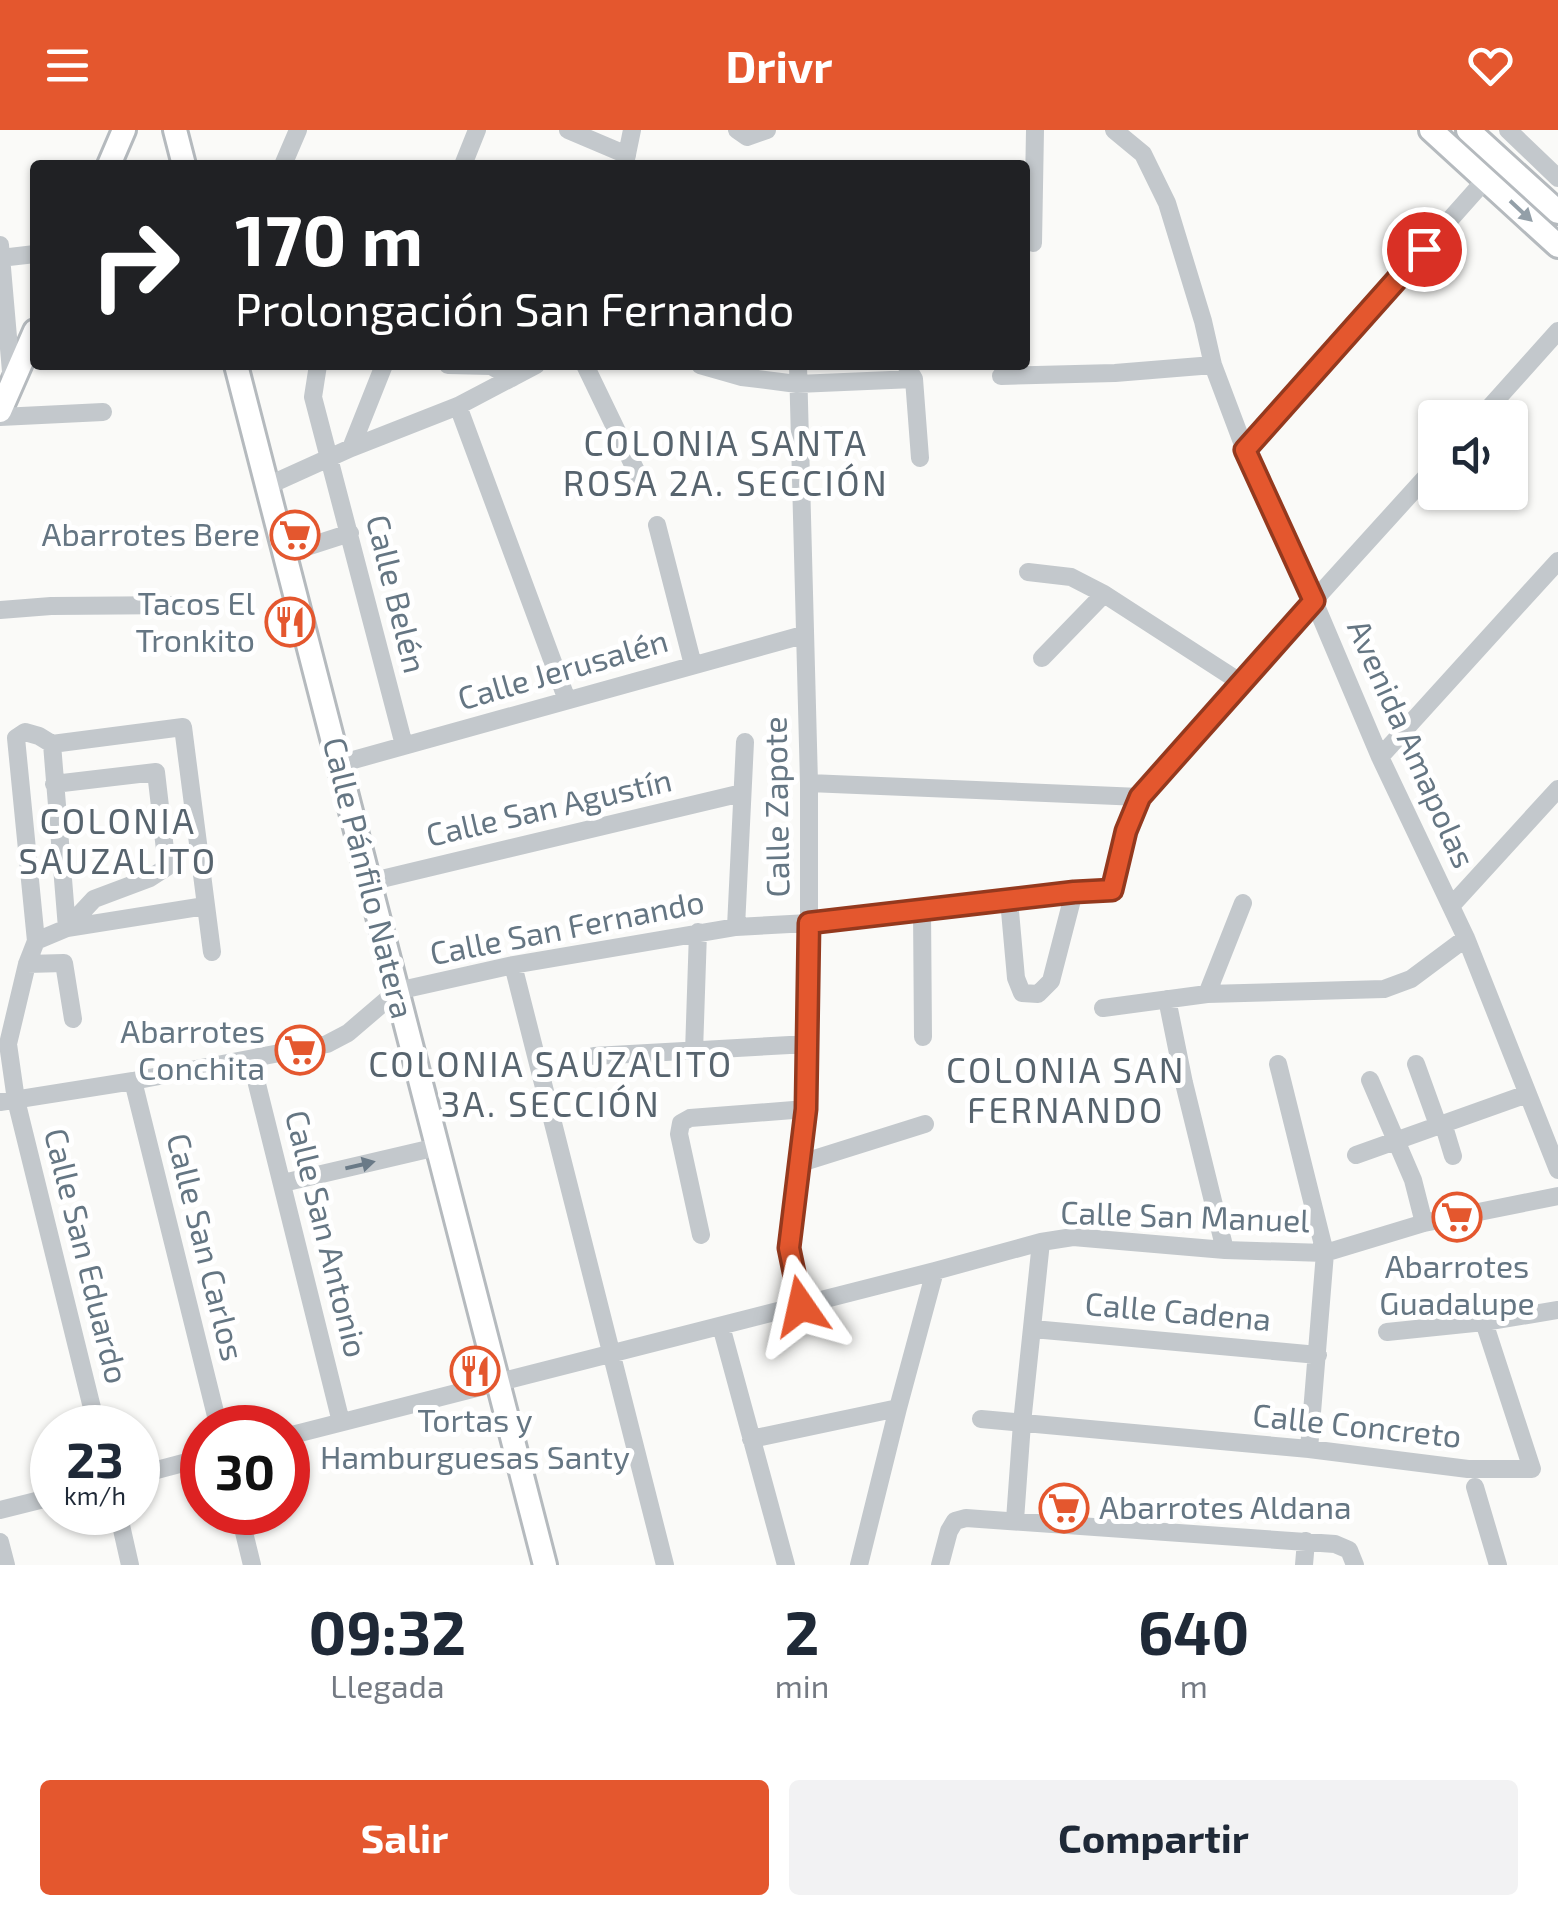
<!DOCTYPE html>
<html lang="es">
<meta charset="utf-8">
<style>
:root{--surface:#fff;--page:#f2f2f3;--text:#1f2937;--muted:#747a83;--accent:#e4572e}
body{margin:0;font-family:"Exo 2",sans-serif;background:var(--page);color:var(--text);height:100vh;display:flex;flex-direction:column;font-size:38px;white-space:nowrap}
*{box-sizing:border-box;margin:0}
p{font-size:32px;color:var(--muted)}
.icon{flex:none;width:55px;height:55px;fill:none;stroke:currentColor;stroke-width:2;stroke-linecap:round;stroke-linejoin:round}
.map{position:relative;height:1435px;overflow:hidden}
.drawer{display:flex;flex-direction:column;background:var(--surface);flex:1}
.drawer>*{flex:none}
.guide{position:absolute;left:30px;top:30px;width:1000px;height:210px;border-radius:10px;box-shadow:0 2px 8px #0004;background:#202124;color:#fff;overflow:hidden}
.fabs{position:absolute;left:1418px;top:270px;display:grid;gap:20px}
.fabs a{display:grid;place-items:center;width:110px;height:110px;border-radius:10px;background:var(--surface);box-shadow:0 2px 8px #0004;font-size:50px}
.speed{position:absolute;left:30px;top:1275px;display:flex;gap:20px;font-size:50px;font-weight:700;text-align:center}
.speed>*{display:grid;place-content:center;width:130px;height:130px;border-radius:50%;background:var(--surface);box-shadow:0 2px 8px #0004;line-height:1}
.speed small{font-size:25px;font-weight:400}
.speed .limit{border:15px solid #d22;background:#fff;color:#111}
.pin{position:absolute;display:grid;place-items:center;width:85px;height:85px;color:#fff;margin:-42px;border:5px solid #fff;border-radius:50%;box-shadow:0 2px 10px #0007}
.me{position:absolute;width:110px;margin:-55px;rotate:349deg;stroke-linejoin:round;filter:drop-shadow(0 0 8px #0008)}
.turn{display:flex;align-items:center;gap:35px;height:210px;padding:0 40px;font-size:45px}
.turn .icon{width:130px;height:130px;stroke-width:2.5}
.turn b{display:block;font-size:70px;line-height:85px}
.eta{display:flex;justify-content:space-evenly;align-items:center;height:170px;text-align:center}
.eta b{font-size:60px;font-weight:700;line-height:70px}
.primary-button{display:flex;gap:20px;margin-top:auto;padding:20px 40px}
.primary-button a{flex:1;height:115px;border-radius:10px;background:var(--accent);color:#fff;font-size:40px;font-weight:700;line-height:115px;text-align:center}
.primary-button a+a{background:var(--page);color:var(--text)}
header{display:flex;justify-content:space-between;align-items:center;height:130px;padding:0 40px;background:var(--accent);color:#fff;font-size:45px;font-weight:700}
.map>svg:first-child{display:block}
.lines{fill:none;stroke-linecap:round;stroke-linejoin:round}
.major-casing{stroke:#b5babe;stroke-width:28}
.minor{stroke:#c3c8cc;stroke-width:18}
.major{stroke:#fff;stroke-width:22}
.oneway{fill:#939fa8}
.oneway2{fill:#6a7a87}
.route-casing{stroke:#94391e;stroke-width:25}
.route{stroke:#e4572e;stroke-width:18}
.labels{text-anchor:middle;stroke-width:10;stroke-linejoin:round;paint-order:stroke}
.poi-label{font-size:32px;fill:#657683;stroke:#fff;text-anchor:end}
.street-label{font-size:32px;fill:#657683;stroke:#fff}
.neighbourhood-label{font-size:35px;letter-spacing:2.5px;fill:#57646e;stroke:#fff}
</style>
<header><svg class="icon" aria-label="menu" viewBox="0 0 24 24"><path d="M4 6h16M4 12h16M4 18h16"/></svg>Drivr<svg class="icon" aria-label="heart" viewBox="0 0 24 24"><path d="M12 20l-8-8c-3-5 5-10 8-4 3-6 11-1 8 4z"/></svg></header>
<div class="map">
<svg width="1558" height="1435" viewBox="0 0 1558 1435">
<rect width="100%" height="100%" fill="#fafaf8"/>
<g class="lines">
<g class="major-casing">
<path id="major" d="M 175,0 L 184,35
M 1431,0 L 1558,116
M 1468,0 L 1558,82
M 109,35 L 124,0
M 236,235 L 545,1435
M 0,281 L 35,201"/>
</g>
<path class="minor" d="M 568,0 L 627,25
M 737,0 L 747,7 L 767,0
M 1114,0 L 1143,24 L 1167,73 L 1203,191 L 1213,235 L 1245,320 L 1314,471 L 1380,627 L 1466,808 L 1558,1040
M 1508,0 L 1558,48
M 625,34 L 632,0
M 283,35 L 298,0
M 463,35 L 477,0
M 1033,113 L 1035,0
M 0,115 L 12,253
M 0,128 L 35,124
M 318,235 L 313,267 L 404,615
M 448,235 L 491,236 L 512,248
M 585,235 L 638,345
M 700,235 L 742,247 L 797,254 L 914,249
M 798,235 L 809,653 L 809,793 L 806,979 L 789,1119 L 801,1176
M 906,235 L 914,249 L 920,328
M 1001,246 L 1115,243 L 1213,235
M 458,276 L 567,570
M 0,287 L 103,282
M 1480,288 L 1558,201
M 351,318 L 384,235
M 1245,320 L 1486,49
M 267,356 L 351,318 L 458,276 L 536,235
M 657,395 L 693,535
M 285,424 L 350,403
M 1028,442 L 1071,447 L 1104,464 L 1240,552
M 0,480 L 51,476 L 186,475
M 1042,528 L 1104,464
M 52,614 L 67,798 L 36,811 L 27,834 L 8,914 L 16,970 L 97,1298
M 52,614 L 183,597 L 212,822
M 1380,627 L 1558,431
M 339,634 L 803,505
M 809,653 L 1140,667
M 54,654 L 156,642 L 167,737 L 150,748 L 94,769 L 67,798
M 369,752 L 742,663
M 1009,770 L 1016,848 L 1022,863 L 1038,864 L 1051,851 L 1074,762
M 1452,775 L 1558,659
M 922,780 L 923,907
M 736,797 L 745,612
M 67,798 L 205,776
M 36,811 L 16,608 L 25,602 L 39,606 L 52,614
M 27,834 L 64,833 L 73,889
M 513,835 L 665,1435
M 1207,864 L 1243,773
M 1167,869 L 1184,953 L 1225,1120
M 1103,878 L 1207,864 L 1384,859 L 1411,849 L 1466,808
M 694,922 L 698,802
M 594,926 L 808,914
M 251,930 L 341,1292
M 1278,934 L 1325,1123 L 1309,1319
M 1416,934 L 1438,995
M 1370,950 L 1413,1050 L 1424,1093
M 133,951 L 219,1298
M 0,972 L 133,951 L 327,914 L 348,903 L 397,861 L 513,835 L 736,797 L 809,793 L 1074,762 L 1112,760 L 1127,701 L 1140,667 L 1240,552 L 1435,337
M 1443,993 L 1453,1026
M 1356,1025 L 1527,964
M 801,1033 L 925,994
M 283,1053 L 437,1017
M 701,1105 L 679,1004 L 681,993 L 690,988 L 806,979
M 721,1196 L 786,1435
M 1033,1199 L 1318,1225
M 1387,1202 L 1484,1192 L 1558,1180
M 981,1289 L 1309,1319 L 1468,1339 L 1532,1339 L 1484,1192
M 288,1306 L 935,1141 L 1041,1112 L 1073,1107 L 1225,1120 L 1325,1123 L 1424,1093 L 1558,1066
M 751,1309 L 898,1278
M 138,1345 L 202,1328
M 1475,1357 L 1498,1435
M 0,1380 L 52,1367
M 118,1382 L 130,1435
M 239,1382 L 252,1435
M 1015,1390 L 1022,1293 L 1041,1112
M 0,1412 L 6,1435
M 859,1435 L 898,1278 L 935,1141
M 940,1435 L 949,1401 L 955,1391 L 966,1388 L 1335,1414 L 1349,1420 L 1355,1435
M 1304,1435 L 1306,1411"/>
<use href="#major" class="major"/>
</g>
<defs><path id="oneway-solid" d="M-6-.8H1V-3.2L6.5 0L1 3.2V.8H-6Z" transform="scale(2.5)"/></defs>
<use class="oneway" href="#oneway-solid" transform="translate(1521 81) rotate(43)"/>
<use class="oneway2" href="#oneway-solid" transform="translate(360 1035) rotate(-13)"/>
<g class="lines">
<g class="route-casing">
<path id="route" d="M 801,1176 L 789,1118 L 806,979 L 809,793 L 1074,762 L 1112,760 L 1126,701 L 1140,667 L 1314,471 L 1245,320 L 1424,119"/>
</g>
<use href="#route" class="route"/>
</g>
<defs>
<g id="supermarket-ring" transform="scale(2.5)"><circle r="9.5" fill="#fff" stroke="#e4572e" stroke-width="1.5"/><path d="M-6-5.5h2.5l.6 2H6L4.5 2H-2.5L-4.4-4H-6ZM-1.5 3.2a1.3 1.3 0 1 0 .1 0ZM3 3.2a1.3 1.3 0 1 0 .1 0Z" fill="#e4572e"/></g>
<g id="restaurant-ring" transform="scale(2.5)"><circle r="9.5" fill="#fff" stroke="#e4572e" stroke-width="1.5"/><path d="M-5-6h1v4h1v-4h1v4h1v-4h1v5L-1.5 .5V6h-2V.5L-5-1ZM5-6V6H3V1.5H1.5Q1.5-4 5-6Z" fill="#e4572e"/></g>
</defs>
<g fill-rule="evenodd">
<use href="#supermarket-ring" x="295" y="405"/>
<use href="#restaurant-ring" x="290" y="492"/>
<use href="#supermarket-ring" x="300" y="920"/>
<use href="#supermarket-ring" x="1457" y="1087"/>
<use href="#restaurant-ring" x="475" y="1241"/>
<use href="#supermarket-ring" x="1064" y="1378"/>
</g>
<g class="labels">
<g class="poi-label">
<text x="260" y="416">Abarrotes Bere</text>
<text x="255" y="485">Tacos El<tspan x="255" dy="37">Tronkito</tspan></text>
<text x="265" y="913">Abarrotes<tspan x="265" dy="37">Conchita</tspan></text>
<text x="1457" y="1148" text-anchor="middle">Abarrotes<tspan x="1457" dy="37">Guadalupe</tspan></text>
<text x="475" y="1302" text-anchor="middle">Tortas y<tspan x="475" dy="37">Hamburguesas Santy</tspan></text>
<text x="1099" y="1389" text-anchor="start">Abarrotes Aldana</text>
</g>
<g class="street-label">
<text transform="translate(396 464) rotate(76)" y="11">Calle Belén</text>
<text transform="translate(563 540) rotate(-16)" y="11">Calle Jerusalén</text>
<text transform="translate(1411 614) rotate(66)" y="11">Avenida Amapolas</text>
<text transform="translate(777 677) rotate(-91)" y="11">Calle Zapote</text>
<text transform="translate(549 678) rotate(-13)" y="11">Calle San Agustín</text>
<text transform="translate(368 748) rotate(76)" y="11">Calle Pánfilo Natera</text>
<text transform="translate(567 798) rotate(-11)" y="11">Calle San Fernando</text>
<text transform="translate(1185 1087) rotate(2)" y="11">Calle San Manuel</text>
<text transform="translate(326 1104) rotate(76)" y="11">Calle San Antonio</text>
<text transform="translate(205 1117) rotate(76)" y="11">Calle San Carlos</text>
<text transform="translate(86 1126) rotate(76)" y="11">Calle San Eduardo</text>
<text transform="translate(1178 1182) rotate(5)" y="11">Calle Cadena</text>
<text transform="translate(1357 1296) rotate(6)" y="11">Calle Concreto</text>
</g>
<g class="neighbourhood-label">
<text x="726" y="326">COLONIA SANTA<tspan x="726" dy="40">ROSA 2A. SECCIÓN</tspan></text>
<text x="118" y="704">COLONIA<tspan x="118" dy="40">SAUZALITO</tspan></text>
<text x="551" y="947">COLONIA SAUZALITO<tspan x="551" dy="40">3A. SECCIÓN</tspan></text>
<text x="1066" y="953">COLONIA SAN<tspan x="1066" dy="40">FERNANDO</tspan></text>
</g>
</g>
</svg>
<div class="fabs">
<a><svg class="icon" aria-label="sound" viewBox="0 0 24 24"><path d="M4 9h4l5-4v14l-5-4H4zM17 9q2 3 0 6"/></svg></a>
</div>
<div class="speed"><div>23<small>km/h</small></div><div class="limit">30</div></div>
<div class="pin" style="left:1424px;top:119px;background:#d93025"><svg class="icon" aria-label="arrive" viewBox="0 0 24 24"><path d="M6 21V4h12l-3 4 3 4H6"/></svg></div>
<svg class="me" style="left:801px;top:1176px" viewBox="-20 -20 40 40"><path d="M0-17L14 15 0 8-14 15z" fill="#e4572e" stroke="#fff" stroke-width="4"/></svg>
<div class="guide">
<div class="turn"><svg class="icon" aria-label="right" viewBox="0 0 24 24"><path d="M7 20v-9h11M14 6l5 5-5 5"/></svg><div><b>170 m</b>Prolongación San Fernando</div></div>
</div>
</div>
<section class="drawer">
<div class="eta">
<div><b>09:32</b><p>Llegada</p></div>
<div><b>2</b><p>min</p></div>
<div><b>640</b><p>m</p></div>
</div>
<div class="primary-button"><a>Salir</a><a>Compartir</a></div>
</section>
